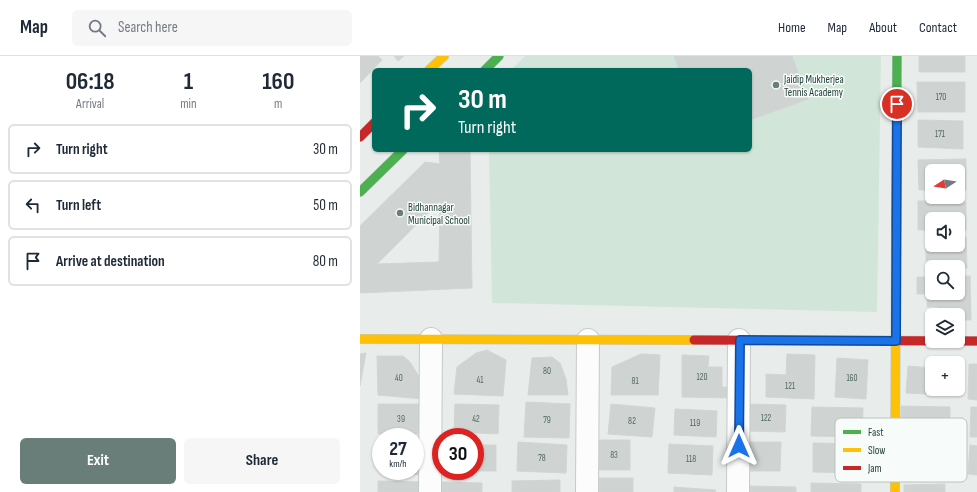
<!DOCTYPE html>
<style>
:root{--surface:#fff;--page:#f6f6f7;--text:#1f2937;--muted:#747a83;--line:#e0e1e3;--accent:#697e78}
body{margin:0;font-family:"Sofia Sans Condensed",sans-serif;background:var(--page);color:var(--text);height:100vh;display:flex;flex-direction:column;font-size:15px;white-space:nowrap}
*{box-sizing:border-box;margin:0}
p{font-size:13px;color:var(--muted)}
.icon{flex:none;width:22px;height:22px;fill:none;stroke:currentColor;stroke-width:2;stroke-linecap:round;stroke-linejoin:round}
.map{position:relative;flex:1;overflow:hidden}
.panel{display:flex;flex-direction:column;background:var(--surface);width:360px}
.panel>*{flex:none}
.banner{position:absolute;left:12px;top:12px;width:380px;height:84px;border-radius:6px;box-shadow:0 1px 3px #0004;background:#00695c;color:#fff;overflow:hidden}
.needle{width:26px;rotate:258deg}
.fabs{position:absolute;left:565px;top:108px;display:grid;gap:8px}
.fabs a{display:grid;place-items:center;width:40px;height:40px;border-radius:6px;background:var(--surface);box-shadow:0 1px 3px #0004;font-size:20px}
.speed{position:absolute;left:12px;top:372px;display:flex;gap:8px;font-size:20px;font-weight:700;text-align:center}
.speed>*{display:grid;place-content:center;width:52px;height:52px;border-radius:50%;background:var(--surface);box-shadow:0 1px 3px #0004;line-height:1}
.speed small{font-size:10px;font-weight:400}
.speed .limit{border:6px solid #d22;background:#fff;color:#111}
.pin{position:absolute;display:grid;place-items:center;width:34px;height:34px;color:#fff;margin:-17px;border:2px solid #fff;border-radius:50%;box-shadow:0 1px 4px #0007}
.me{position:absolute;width:44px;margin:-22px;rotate:0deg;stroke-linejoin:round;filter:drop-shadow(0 0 3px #0008)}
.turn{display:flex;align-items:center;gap:14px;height:84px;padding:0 20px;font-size:18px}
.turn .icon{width:52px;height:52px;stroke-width:2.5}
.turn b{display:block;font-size:28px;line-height:34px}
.eta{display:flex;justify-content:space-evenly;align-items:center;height:68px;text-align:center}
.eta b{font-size:24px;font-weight:700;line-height:28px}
.cta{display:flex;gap:8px;margin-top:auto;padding:8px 20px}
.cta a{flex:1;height:46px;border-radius:6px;background:var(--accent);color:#fff;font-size:16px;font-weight:700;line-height:46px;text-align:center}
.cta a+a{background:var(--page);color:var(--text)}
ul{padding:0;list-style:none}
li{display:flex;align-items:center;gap:12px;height:50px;margin:0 8px 6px;padding:0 12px;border:2px solid var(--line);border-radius:6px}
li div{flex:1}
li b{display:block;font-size:15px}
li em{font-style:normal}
header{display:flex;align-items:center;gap:24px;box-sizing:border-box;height:56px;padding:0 20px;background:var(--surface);border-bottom:1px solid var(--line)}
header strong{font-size:19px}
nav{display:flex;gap:22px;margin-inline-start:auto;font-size:14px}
.search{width:280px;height:36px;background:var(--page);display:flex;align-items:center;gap:10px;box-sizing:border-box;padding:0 14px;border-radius:6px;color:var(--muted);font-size:15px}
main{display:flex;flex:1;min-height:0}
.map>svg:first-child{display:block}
.green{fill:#d1e6d8}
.building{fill:#cfd4d2;stroke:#d1d6d4;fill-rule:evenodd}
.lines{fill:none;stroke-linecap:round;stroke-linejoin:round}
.street-casing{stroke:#c5cac8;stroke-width:24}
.fast-casing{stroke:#c3cbc8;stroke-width:10}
.slow-casing{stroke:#c3cbc8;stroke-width:10}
.jam-casing{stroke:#c3cbc8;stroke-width:10}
.street{stroke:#fcfcfc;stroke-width:22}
.fast{stroke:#4caf50;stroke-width:9}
.slow{stroke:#ffc107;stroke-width:9}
.jam{stroke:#c62828;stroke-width:9}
.route-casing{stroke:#114b97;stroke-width:10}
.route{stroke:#1a73e8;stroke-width:7}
.poi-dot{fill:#697e78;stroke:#f7fbf9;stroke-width:1.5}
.labels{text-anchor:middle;stroke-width:3;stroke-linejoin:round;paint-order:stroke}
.number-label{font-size:9px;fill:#506761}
.poi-label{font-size:11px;fill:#24423a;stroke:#f7fbf9;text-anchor:start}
.key{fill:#f7fbf9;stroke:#b8c4c0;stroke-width:1}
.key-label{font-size:11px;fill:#24423a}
</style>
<header>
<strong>Map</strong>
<div class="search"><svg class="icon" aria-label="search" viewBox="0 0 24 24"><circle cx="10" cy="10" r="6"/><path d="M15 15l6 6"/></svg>Search here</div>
<nav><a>Home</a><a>Map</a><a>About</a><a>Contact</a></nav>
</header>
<main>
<section class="panel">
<div class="eta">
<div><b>06:18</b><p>Arrival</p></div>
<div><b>1</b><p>min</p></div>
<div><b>160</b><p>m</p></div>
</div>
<ul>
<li><svg class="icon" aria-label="right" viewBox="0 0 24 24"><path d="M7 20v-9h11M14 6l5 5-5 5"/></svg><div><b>Turn right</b></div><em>30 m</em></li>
<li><svg class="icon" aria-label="left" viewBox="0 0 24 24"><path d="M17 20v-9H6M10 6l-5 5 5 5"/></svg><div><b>Turn left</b></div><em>50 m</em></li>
<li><svg class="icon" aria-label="arrive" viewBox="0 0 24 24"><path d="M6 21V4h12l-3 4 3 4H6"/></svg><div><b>Arrive at destination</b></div><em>80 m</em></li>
</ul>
<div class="cta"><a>Exit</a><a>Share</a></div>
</section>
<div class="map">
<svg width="617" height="436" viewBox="0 0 617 436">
<rect width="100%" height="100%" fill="#e8edeb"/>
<path class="green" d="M 165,0 L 521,0 L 517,256 L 132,247 L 129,94 L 390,94 L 390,14 L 151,14 Z"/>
<path class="building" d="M 0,0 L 18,0 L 22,4 L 0,27 Z
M 34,0 L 44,0 L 38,5 Z
M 314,0 L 432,0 L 448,43 L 390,64 L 390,14 L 319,14 Z
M 559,0 L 605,0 L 605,16 L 559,16 Z
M 557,26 L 605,26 L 605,56 L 558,56 Z
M 558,64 L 603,65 L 603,93 L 558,91 Z
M 79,94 L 110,94 L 112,232 L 0,237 L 0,170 L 65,106 L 80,108 ZM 80,145 L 79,206 L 17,208 Z
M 606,103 L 606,134 L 598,134 L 598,115 L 572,115 L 572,134 L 559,134 L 558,104 Z
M 558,145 L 606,146 L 606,174 L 598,174 L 598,163 L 572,163 L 572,174 L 558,174 Z
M 566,181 L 572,181 L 572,189 L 598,189 L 598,181 L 606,181 L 607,212 L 566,211 Z
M 598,220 L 610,220 L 611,264 L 598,264 L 598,259 L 578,259 L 578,251 L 567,251 L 567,238 L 557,238 L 557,221 L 572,221 L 572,237 L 598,237 Z
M 127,294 L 146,304 L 143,340 L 94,338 L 97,311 L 116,297 Z
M 6,297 L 0,330 L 0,298 Z
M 281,298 L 300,299 L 298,339 L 251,339 L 252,311 Z
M 427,298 L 455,299 L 454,343 L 406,341 L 406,318 L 426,319 Z
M 322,299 L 349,300 L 348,311 L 362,311 L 362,331 L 371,331 L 371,342 L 322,341 Z
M 17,300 L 43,300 L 50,306 L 63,327 L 63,343 L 18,339 Z
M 192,301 L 200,307 L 206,323 L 208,339 L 168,339 L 172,302 Z
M 477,302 L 508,304 L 506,343 L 475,341 Z
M 609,308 L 617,308 L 617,344 L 608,343 Z
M 548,310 L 572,312 L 572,333 L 587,333 L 586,339 L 546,337 Z
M 166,346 L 210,348 L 209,382 L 164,381 Z
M 18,348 L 64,348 L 64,378 L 18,378 Z
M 95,348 L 139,349 L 138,378 L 94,376 Z
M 251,348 L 295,352 L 292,381 L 248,378 Z
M 388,348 L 426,349 L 425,376 L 387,375 Z
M 541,350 L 590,351 L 590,382 L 541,381 Z
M 452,351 L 503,352 L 502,381 L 451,380 Z
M 611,351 L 617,351 L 617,381 L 610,381 Z
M 315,353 L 357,355 L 356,381 L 314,379 Z
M 238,384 L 270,384 L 270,414 L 238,414 Z
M 158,386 L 207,389 L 206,417 L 157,415 Z
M 383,386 L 421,386 L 420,415 L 383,415 Z
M 453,387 L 505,388 L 505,417 L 453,416 Z
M 309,388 L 353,390 L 352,419 L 308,417 Z
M 55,389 L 68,389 L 67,419 L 24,417 L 24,415 L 55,415 Z
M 115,389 L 136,389 L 136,415 L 113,415 L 115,415 Z
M 610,389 L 617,390 L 617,419 L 608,418 Z
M 239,422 L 273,422 L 273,436 L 239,436 Z
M 200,424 L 200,436 L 152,436 L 152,425 Z
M 18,425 L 64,426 L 63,436 L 18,436 Z
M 82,426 L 122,427 L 122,436 L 81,436 Z
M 451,427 L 501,428 L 501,436 L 451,436 Z
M 585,428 L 585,436 L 544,436 L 544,429 Z
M 390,430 L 436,431 L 436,436 L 390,436 Z
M 314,431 L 356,434 L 355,436 L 314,436 Z"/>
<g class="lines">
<g class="street-casing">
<path id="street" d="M 70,436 L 71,283
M 227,436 L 228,284
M 378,436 L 379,284"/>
</g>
<g class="fast-casing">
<path id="fast" d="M 125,14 L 139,0
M 0,136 L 43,94
M 536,174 L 537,0"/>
</g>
<g class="slow-casing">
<path id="slow" d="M 69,14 L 84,0
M 0,283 L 334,284
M 535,436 L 536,174"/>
</g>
<g class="jam-casing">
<path id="jam" d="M 0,81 L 14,67
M 334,284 L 617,285"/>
</g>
<use href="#street" class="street"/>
<use href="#fast" class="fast"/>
<use href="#slow" class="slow"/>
<use href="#jam" class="jam"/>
</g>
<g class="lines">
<g class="route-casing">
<path id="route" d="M 379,390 L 380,284 L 536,285 L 537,48"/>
</g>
<use href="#route" class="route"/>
</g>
<g class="poi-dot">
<circle cx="416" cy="29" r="4"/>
<circle cx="40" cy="157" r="4"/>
</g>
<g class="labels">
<g class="number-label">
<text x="581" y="44">170</text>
<text x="580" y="81">171</text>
<text x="187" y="318">80</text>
<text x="342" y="324">120</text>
<text x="39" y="325">40</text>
<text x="492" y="325">160</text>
<text x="120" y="327">41</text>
<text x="275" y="328">81</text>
<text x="430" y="333">121</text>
<text x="406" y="365">122</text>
<text x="41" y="366">39</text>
<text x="116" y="366">42</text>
<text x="187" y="367">79</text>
<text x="272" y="368">82</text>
<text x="335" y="370">119</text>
<text x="254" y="402">83</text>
<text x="182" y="405">78</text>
<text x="331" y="406">118</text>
</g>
<g class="poi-label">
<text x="424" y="27">Jaidip Mukherjea<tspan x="424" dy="13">Tennis Academy</tspan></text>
<text x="48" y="155">Bidhannagar<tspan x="48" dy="13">Municipal School</tspan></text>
</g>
</g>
<rect x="475" y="362" width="132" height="64" rx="6" class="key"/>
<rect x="483" y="374" width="18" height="4" fill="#4caf50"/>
<rect x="483" y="392" width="18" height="4" fill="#ffc107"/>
<rect x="483" y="410" width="18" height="4" fill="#c62828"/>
<g class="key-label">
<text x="508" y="380">Fast</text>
<text x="508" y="398">Slow</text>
<text x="508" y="416">Jam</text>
</g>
</svg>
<div class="fabs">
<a><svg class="needle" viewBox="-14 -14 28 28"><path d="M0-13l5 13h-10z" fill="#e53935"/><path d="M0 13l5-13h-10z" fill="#747a83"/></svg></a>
<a><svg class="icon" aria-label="sound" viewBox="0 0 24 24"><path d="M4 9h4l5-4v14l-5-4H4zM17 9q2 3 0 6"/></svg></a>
<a><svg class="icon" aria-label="search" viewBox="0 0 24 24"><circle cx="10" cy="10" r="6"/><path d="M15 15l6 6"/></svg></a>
<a><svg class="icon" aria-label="layers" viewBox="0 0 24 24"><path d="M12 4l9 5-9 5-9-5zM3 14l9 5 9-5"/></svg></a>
<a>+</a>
</div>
<div class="speed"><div>27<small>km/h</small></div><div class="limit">30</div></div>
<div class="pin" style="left:537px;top:48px;background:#d93025"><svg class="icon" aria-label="arrive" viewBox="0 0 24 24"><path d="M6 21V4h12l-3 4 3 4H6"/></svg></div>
<svg class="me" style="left:379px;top:390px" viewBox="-20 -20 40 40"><path d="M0-17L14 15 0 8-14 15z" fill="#1a73e8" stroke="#fff" stroke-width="4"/></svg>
<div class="banner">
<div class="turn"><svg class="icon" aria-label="right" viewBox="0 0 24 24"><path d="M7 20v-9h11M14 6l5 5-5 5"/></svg><div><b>30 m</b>Turn right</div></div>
</div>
</div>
</main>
